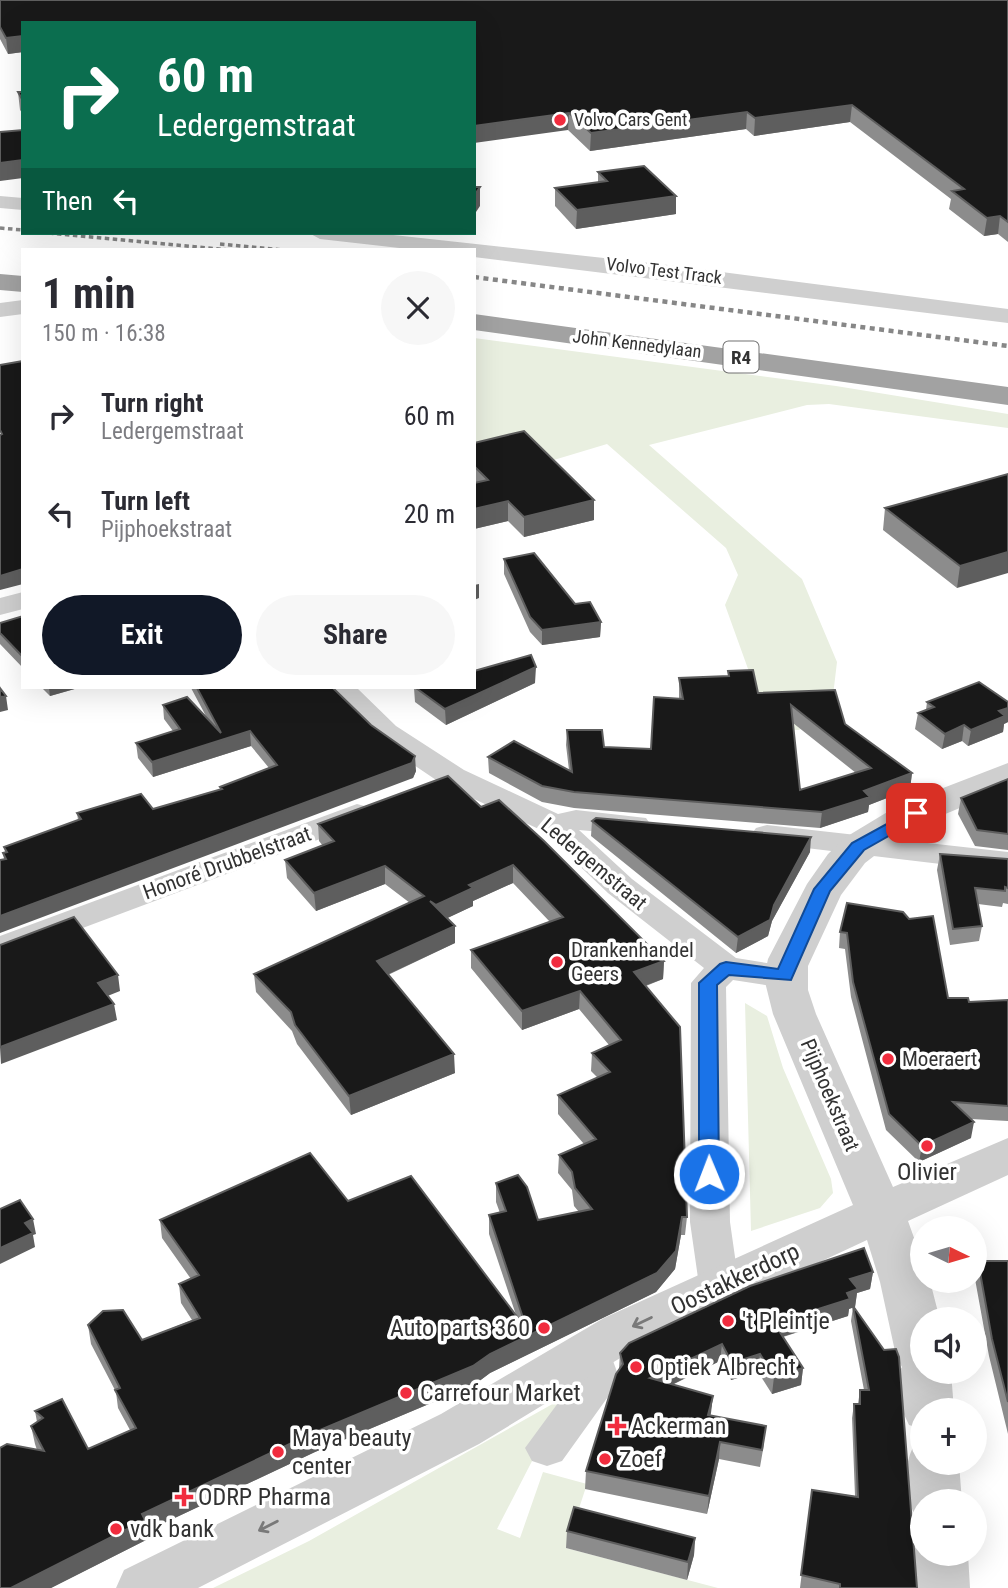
<!DOCTYPE html>
<meta charset="utf-8">
<style>
:root{--surface:#fff;--page:#f7f7f7;--text:#2b2b33;--muted:#7c7c81;--accent:#111827}
body{margin:0;font-family:"Roboto Condensed",sans-serif;background:var(--page);color:var(--text);height:100vh;display:flex;flex-direction:column;font-size:26px;white-space:nowrap}
*{box-sizing:border-box;margin:0}
p{font-size:23px;color:var(--muted)}
.icon{flex:none;width:38px;height:38px;fill:none;stroke:currentColor;stroke-width:2;stroke-linecap:round;stroke-linejoin:round}
.map{position:relative;flex:1;overflow:hidden}
.drawer{position:absolute;left:21px;top:248px;width:455px;height:441px;display:flex;flex-direction:column;background:var(--surface);border-radius:0px;box-shadow:0 7px 28px #0002}
.drawer>*{flex:none}
.guide{position:absolute;left:21px;top:21px;width:455px;height:214px;border-radius:0px;box-shadow:0 7px 28px #0002;background:#0b6e4f;color:#fff;overflow:hidden}
.needle{width:46px;rotate:95deg}
.fabs{position:absolute;left:910px;top:1216px;display:grid;gap:14px}
.fabs a{display:grid;place-items:center;width:77px;height:77px;border-radius:50%;background:var(--surface);box-shadow:0 7px 28px #0002;font-size:35px}
.pin{position:absolute;display:grid;place-items:center;width:60px;height:60px;color:#fff;margin:-30px;border-radius:14px;box-shadow:0 4px 10px #0006}
.me{position:absolute;width:77px;margin:-38px;rotate:359deg;stroke-linejoin:round;filter:drop-shadow(0 0 5px #0008)}
.turn{display:flex;align-items:center;gap:24px;height:147px;padding:0 21px;font-size:32px}
.turn .icon{width:91px;height:91px;stroke-width:2.5}
.turn b{display:block;font-size:49px;line-height:60px}
.then{display:flex;align-items:center;height:66px;padding:0 21px;background:#0003;gap:14px;font-size:26px}
.round{display:grid;place-items:center;flex:none;width:74px;height:74px;border-radius:37px;background:var(--page)}
.head{display:flex;align-items:center;justify-content:space-between;height:119px;padding:0 21px}
h1{font-size:42px;font-weight:700;line-height:52px}
.primary-button{display:flex;gap:14px;margin-top:auto;padding:14px 21px}
.primary-button a{flex:1;height:80px;border-radius:42px;background:var(--accent);color:#fff;font-size:28px;font-weight:700;line-height:80px;text-align:center}
.primary-button a+a{background:var(--page);color:var(--text)}
ul{padding:0;list-style:none}
li{display:flex;align-items:center;gap:21px;height:98px;padding:0 21px}
li div{flex:1}
li b{display:block;font-size:26px}
li em{font-style:normal}
.map>svg:first-child{display:block}
.green{fill:#e9efe0}
.lines{fill:none;stroke-linecap:round;stroke-linejoin:round}
.minor{fill:#cfcfcf;fill-rule:evenodd}
.tertiary{fill:#cfcfcf;fill-rule:evenodd}
.trunk{fill:#a2a2a2;fill-rule:evenodd}
.rail-far1{stroke:#878787;stroke-width:3.5;stroke-dasharray:4.5 3.5;stroke-linecap:butt}
.rail{stroke:#878787;stroke-width:4.5;stroke-dasharray:5 4.5;stroke-linecap:butt}
.wall{fill:#8c8c8c;fill-rule:evenodd}
.shaded-wall{fill:#5e5e5e}
.building{fill:#191919;stroke:#5e5e5e;stroke-width:2;fill-rule:evenodd}
.oneway{stroke:#797979}
.route{fill:#1a73e8;stroke:#114b97;stroke-width:2}
.poi-dot{fill:#f12c3e;stroke:#fff;stroke-width:2.5}
.labels{text-anchor:middle;stroke-width:7;stroke-linejoin:round;paint-order:stroke}
.far-poi-label{font-size:18px;fill:#323232;stroke:#fff;text-anchor:start}
.far-street-label{font-size:18px;fill:#323232;stroke:#fff}
.shield{fill:#fff;stroke:#707070;stroke-width:2}
.shield-label{font-size:19px;font-weight:bold;fill:#323232}
.street-label{font-size:21px;fill:#323232;stroke:#fff}
.poi-label{font-size:21px;fill:#323232;stroke:#fff;text-anchor:start}
.near-poi-label{font-size:24px;fill:#323232;stroke:#fff;text-anchor:start}
.near-street-label{font-size:24px;fill:#323232;stroke:#fff}
</style>
<div class="map">
<svg width="1008" height="1588" viewBox="0 0 1008 1588">
<rect width="100%" height="100%" fill="#fff"/>
<path class="green" d="M 474,338 L 836,386 L 1008,414 L 1008,428 L 829,404 L 807,405 L 649,445 L 802,579 L 837,662 L 832,704 L 799,730 L 770,730 L 725,605 L 738,575 L 726,548 L 607,444 L 474,484 Z
M 745,1003 L 767,1016 L 783,1068 L 831,1179 L 833,1193 L 820,1208 L 751,1231 Z
M 565,1397 L 497,1529 L 520,1538 L 543,1472 L 587,1484 L 566,1548 L 718,1588 L 213,1588 L 309,1541 Z"/>
<g class="lines">
<path class="minor" d="M 0,196 L 23,198 L 23,210 L 0,208 Z
M 309,233 L 375,233 L 668,265 L 1008,309 L 1008,323 L 474,257 L 474,250 L 417,250 L 320,239 Z
M 23,300 L 23,314 L 0,317 L 0,303 Z
M 23,592 L 23,609 L 0,615 L 0,598 Z
M 325,688 L 357,688 L 396,726 L 464,770 L 558,814 L 576,810 L 646,818 L 651,825 L 646,832 L 635,835 L 579,830 L 632,879 L 736,958 L 797,968 L 802,976 L 797,984 L 785,988 L 733,980 L 726,987 L 730,1222 L 739,1285 L 733,1296 L 719,1301 L 705,1296 L 699,1285 L 690,1222 L 691,983 L 704,968 L 608,893 L 543,831 L 442,784 L 374,738 Z
M 357,804 L 368,807 L 373,814 L 368,821 L 0,959 L 0,936 Z
M 767,825 L 1008,852 L 1008,872 L 756,842 L 751,835 L 756,828 Z
M 590,1334 L 605,1339 L 620,1380 L 562,1461 L 547,1466 L 532,1461 L 525,1448 L 577,1377 L 569,1351 L 575,1339 Z"/>
<path class="tertiary" d="M 1008,763 L 1008,788 L 926,822 L 891,843 L 865,863 L 841,895 L 808,966 L 808,990 L 816,1014 L 893,1187 L 1008,1138 L 1008,1175 L 908,1221 L 922,1260 L 922,1281 L 930,1281 L 940,1320 L 922,1320 L 922,1372 L 951,1372 L 954,1410 L 922,1410 L 922,1429 L 909,1425 L 902,1410 L 899,1372 L 902,1367 L 896,1356 L 880,1282 L 867,1240 L 640,1346 L 479,1444 L 198,1588 L 116,1588 L 124,1570 L 441,1414 L 604,1318 L 853,1205 L 773,1014 L 764,978 L 768,959 L 807,884 L 828,854 L 846,837 L 899,805 Z
M 922,1444 L 922,1463 L 959,1463 L 962,1502 L 922,1502 L 922,1521 L 916,1518 C 905,1495 902,1470 913,1447 Z
M 922,1536 L 922,1554 L 968,1554 L 970,1588 L 914,1588 L 912,1554 Z"/>
<path class="trunk" d="M 0,274 L 23,276 L 23,292 L 0,290 Z
M 474,314 L 1008,387 L 1008,405 L 474,330 Z"/>
<path class="rail-far1" d="M 0,228 L 23,230
M 49,233 L 229,250
M 220,244 L 283,250"/>
<path class="rail" d="M 474,277 L 1008,346"/>
</g>
<path class="wall" d="M 0,0 L 1008,0 L 1008,242 L 998,234 L 984,236 L 949,209 L 951,199 L 850,122 L 754,136 L 746,129 L 590,151 L 568,130 L 23,23 L 23,52 L 8,54 L 0,39 Z
M 18,92 L 23,92 L 23,114 L 20,110 Z
M 598,172 L 676,214 L 576,229 L 555,206 L 555,188 L 598,182 Z
M 474,443 L 594,500 L 594,520 L 524,537 L 508,521 L 474,529 Z
M 1008,474 L 957,588 L 883,530 L 885,508 Z
M 504,559 L 575,604 L 601,622 L 600,637 L 542,645 L 530,632 L 504,574 Z
M 23,616 L 23,668 L 0,644 L 0,623 Z
M 728,671 L 758,693 L 845,724 L 912,773 L 910,789 L 869,805 L 868,812 L 820,828 L 574,808 L 542,802 L 489,773 L 488,757 L 569,770 L 566,745 L 567,730 L 604,747 L 651,749 L 679,698 L 679,678 L 728,676 ZM 793,723 L 856,773 L 800,790 Z
M 535,683 L 446,725 L 415,702 L 414,688 L 474,688 Z
M 42,688 L 78,688 L 50,696 Z
M 191,688 L 333,688 L 416,771 L 413,778 L 4,859 L 3,853 L 5,852 L 4,847 L 78,820 L 77,813 L 153,809 L 221,790 L 220,787 L 269,768 L 251,746 L 153,777 L 138,758 L 136,743 L 173,731 L 164,719 L 163,705 L 207,718 Z
M 927,702 L 1008,702 L 1008,722 L 1004,724 L 1003,732 L 968,746 L 962,741 L 942,749 L 915,729 L 918,713 L 926,710 Z
M 1008,779 L 1008,850 L 975,846 L 958,814 L 961,798 Z
M 481,807 L 664,961 L 663,979 L 646,986 L 687,1217 L 685,1235 L 681,1235 L 675,1269 L 656,1292 L 490,1373 L 474,1385 L 315,1452 L 147,1531 L 148,1539 L 51,1588 L 0,1588 L 37,1450 L 35,1444 L 31,1426 L 37,1422 L 35,1411 L 88,1449 L 130,1430 L 118,1408 L 116,1392 L 91,1344 L 88,1325 L 142,1340 L 192,1320 L 181,1303 L 179,1284 L 191,1279 L 162,1238 L 160,1220 L 348,1201 L 516,1315 L 489,1234 L 489,1215 L 500,1213 L 496,1202 L 496,1183 L 538,1220 L 579,1212 L 574,1206 L 572,1190 L 558,1173 L 559,1155 L 584,1144 L 558,1114 L 558,1095 L 598,1078 L 591,1071 L 592,1053 L 609,1045 L 579,1009 L 522,1030 L 471,968 L 471,950 L 550,922 L 513,883 L 473,901 L 473,906 L 447,918 L 455,926 L 455,943 L 388,975 L 455,1073 L 351,1115 L 297,1044 L 292,1031 L 256,992 L 254,974 L 410,903 L 385,884 L 316,911 L 287,878 L 285,860 L 323,846 L 319,841 L 318,824 Z
M 592,821 L 810,852 L 772,921 L 768,936 L 736,953 L 591,836 Z
M 940,854 L 1008,859 L 1008,904 L 1003,903 L 1002,907 L 978,904 L 982,926 L 979,941 L 950,945 L 937,870 Z
M 847,903 L 948,998 L 969,1002 L 1008,1000 L 1008,1121 L 971,1119 L 971,1138 L 919,1162 L 886,1130 L 851,997 L 845,949 L 839,948 L 840,932 Z
M 978,1261 L 1008,1261 L 1008,1434 L 989,1356 L 975,1279 Z
M 873,1272 L 870,1289 L 857,1293 L 855,1307 L 854,1307 L 917,1588 L 800,1588 L 812,1490 L 855,1496 L 852,1418 L 854,1404 L 858,1404 L 860,1390 L 864,1390 L 851,1321 L 853,1307 L 849,1309 L 848,1316 L 783,1337 L 803,1368 L 801,1385 L 772,1394 L 758,1372 L 731,1380 L 720,1361 L 672,1385 L 713,1396 L 710,1416 L 764,1444 L 760,1467 L 719,1459 L 707,1514 L 585,1489 L 586,1471 L 619,1369 L 620,1353 Z
M 567,1531 L 695,1538 L 694,1555 L 687,1580 L 566,1548 Z"/>
<path class="shaded-wall" d="M 23,36 L 23,52 L 8,54 L 6,38 Z
M 852,105 L 850,122 L 754,136 L 755,118 Z
M 747,112 L 746,129 L 590,151 L 591,133 Z
M 569,113 L 568,130 L 474,143 L 474,126 Z
M 23,160 L 23,178 L 0,181 L 0,163 Z
M 480,187 L 480,206 L 474,215 L 474,196 Z
M 676,196 L 676,214 L 576,229 L 577,210 Z
M 1000,216 L 998,234 L 984,236 L 987,218 Z
M 594,500 L 594,520 L 524,537 L 524,517 Z
M 508,501 L 508,521 L 474,529 L 474,509 Z
M 1008,552 L 1008,573 L 957,588 L 960,566 Z
M 23,569 L 23,584 L 0,590 L 0,576 Z
M 479,584 L 479,598 L 474,600 L 474,585 Z
M 601,622 L 600,637 L 542,645 L 542,630 Z
M 536,667 L 535,683 L 446,725 L 445,709 Z
M 49,688 L 78,688 L 50,696 Z
M 6,696 L 8,710 L 0,712 L 0,697 Z
M 1008,708 L 1008,722 L 1004,724 L 1003,732 L 968,746 L 971,730 L 999,711 Z
M 964,725 L 962,741 L 942,749 L 945,734 Z
M 250,731 L 251,746 L 153,777 L 152,762 Z
M 415,756 L 416,771 L 413,778 L 0,933 L 0,916 Z
M 912,773 L 910,789 L 869,805 L 868,812 L 820,828 L 822,812 L 864,791 Z
M 811,837 L 810,852 L 772,921 L 768,936 L 736,953 L 738,937 L 774,905 Z
M 513,865 L 513,883 L 473,901 L 473,906 L 437,923 L 436,905 L 469,885 Z
M 385,866 L 385,884 L 316,911 L 314,893 Z
M 455,926 L 455,943 L 378,979 L 377,961 Z
M 664,961 L 663,979 L 633,990 L 634,972 Z
M 118,975 L 120,991 L 100,999 L 98,983 Z
M 580,991 L 579,1009 L 522,1030 L 522,1011 Z
M 114,1004 L 117,1020 L 1,1064 L 0,1047 Z
M 454,1054 L 455,1073 L 351,1115 L 349,1096 Z
M 974,1122 L 971,1138 L 919,1162 L 922,1146 Z
M 682,1217 L 681,1235 L 675,1269 L 656,1292 L 490,1373 L 474,1385 L 315,1452 L 147,1531 L 148,1539 L 51,1588 L 11,1588 L 142,1514 L 313,1433 L 473,1366 Z
M 33,1219 L 36,1234 L 33,1235 L 35,1247 L 0,1264 L 0,1248 L 25,1223 Z
M 873,1272 L 870,1289 L 857,1293 L 855,1307 L 849,1309 L 848,1316 L 772,1340 L 774,1323 L 850,1279 Z
M 722,1344 L 720,1361 L 649,1396 L 650,1378 Z
M 760,1354 L 758,1372 L 731,1380 L 732,1363 Z
M 803,1368 L 801,1385 L 772,1394 L 774,1377 Z
M 713,1396 L 711,1413 L 706,1432 L 708,1415 Z
M 720,1442 L 719,1459 L 707,1514 L 709,1496 Z
M 695,1538 L 694,1555 L 687,1580 L 688,1562 Z"/>
<path class="building" d="M 0,0 L 1008,0 L 1008,222 L 1000,216 L 987,218 L 952,191 L 964,189 L 852,105 L 755,118 L 747,112 L 591,133 L 569,113 L 474,126 L 474,23 L 23,23 L 23,36 L 6,38 L 0,27 Z
M 18,92 L 23,92 L 23,101 Z
M 23,130 L 23,160 L 0,163 L 0,132 Z
M 644,166 L 676,196 L 577,210 L 555,188 L 607,181 L 598,172 Z
M 474,187 L 480,187 L 474,196 Z
M 23,361 L 23,569 L 0,576 L 0,435 L 2,434 L 0,430 L 0,365 Z
M 524,431 L 594,500 L 524,517 L 508,501 L 474,509 L 474,483 L 488,480 L 474,466 L 474,443 Z
M 1008,474 L 1008,552 L 960,566 L 885,508 Z
M 534,553 L 575,604 L 590,602 L 601,622 L 542,630 L 530,617 L 504,559 Z
M 23,616 L 23,657 L 0,633 L 0,623 Z
M 531,655 L 536,667 L 445,709 L 416,688 L 474,688 L 474,671 Z
M 753,670 L 758,693 L 835,690 L 845,724 L 912,773 L 864,791 L 870,797 L 822,812 L 574,792 L 542,786 L 488,757 L 514,741 L 572,772 L 567,730 L 602,730 L 604,747 L 651,749 L 654,697 L 683,699 L 679,678 L 729,676 L 728,671 ZM 791,705 L 834,739 L 871,768 L 800,790 Z
M 979,682 L 1008,702 L 1008,708 L 999,711 L 1005,716 L 971,730 L 964,725 L 945,734 L 918,713 L 934,707 L 927,702 Z
M 0,688 L 6,696 L 0,697 Z
M 197,688 L 333,688 L 371,725 L 415,756 L 412,763 L 0,916 L 0,860 L 6,859 L 3,853 L 7,852 L 4,847 L 81,819 L 77,813 L 141,794 L 153,809 L 222,789 L 220,787 L 277,765 L 250,731 L 152,762 L 136,743 L 180,729 L 163,705 L 187,697 L 221,733 Z
M 448,776 L 481,807 L 499,800 L 544,841 L 664,961 L 634,972 L 680,1027 L 687,1217 L 682,1217 L 676,1251 L 657,1273 L 490,1354 L 473,1366 L 313,1433 L 142,1514 L 145,1520 L 11,1588 L 0,1588 L 0,1448 L 7,1444 L 44,1451 L 31,1426 L 43,1418 L 35,1411 L 62,1399 L 88,1449 L 136,1428 L 115,1390 L 120,1388 L 88,1325 L 103,1311 L 123,1310 L 142,1340 L 200,1318 L 179,1284 L 199,1275 L 160,1220 L 310,1153 L 348,1201 L 411,1176 L 527,1330 L 489,1215 L 506,1211 L 496,1183 L 518,1175 L 527,1187 L 538,1220 L 592,1209 L 575,1188 L 572,1172 L 559,1155 L 596,1139 L 558,1095 L 610,1072 L 592,1053 L 621,1040 L 580,991 L 522,1011 L 471,950 L 563,917 L 513,865 L 469,885 L 473,888 L 436,905 L 430,901 L 455,926 L 377,961 L 454,1054 L 349,1096 L 295,1025 L 291,1012 L 254,974 L 424,896 L 385,866 L 314,893 L 285,860 L 334,841 L 318,824 Z
M 1008,779 L 1008,834 L 977,830 L 961,798 Z
M 596,818 L 811,837 L 774,905 L 770,920 L 738,937 L 592,821 Z
M 940,854 L 1008,859 L 1008,888 L 1005,887 L 1005,891 L 975,888 L 982,926 L 953,929 Z
M 847,903 L 903,912 L 909,919 L 933,916 L 948,998 L 968,998 L 969,1002 L 1008,1000 L 1008,1106 L 953,1102 L 974,1122 L 922,1146 L 889,1114 L 853,982 L 847,933 L 840,932 Z
M 74,917 L 118,975 L 98,983 L 114,1004 L 0,1047 L 0,945 Z
M 20,1200 L 33,1219 L 25,1223 L 33,1233 L 0,1248 L 0,1209 Z
M 864,1248 L 873,1272 L 850,1279 L 858,1289 L 847,1293 L 850,1299 L 774,1323 L 803,1368 L 774,1377 L 760,1354 L 732,1363 L 722,1344 L 650,1378 L 713,1396 L 708,1415 L 766,1426 L 762,1450 L 720,1442 L 709,1496 L 586,1471 L 616,1374 L 623,1364 L 620,1353 L 629,1343 L 750,1286 Z
M 978,1261 L 1008,1261 L 1008,1402 L 992,1339 Z
M 853,1306 L 884,1350 L 896,1349 L 899,1357 L 917,1588 L 840,1588 L 840,1584 L 801,1575 L 812,1490 L 858,1497 L 854,1404 L 860,1404 L 860,1390 L 869,1390 Z
M 574,1507 L 695,1538 L 688,1562 L 567,1531 Z"/>
<defs><path id="oneway-shaft" d="M-6 0H5M1.5-3L5.5 0L1.5 3" fill="none" stroke-width="1.6" stroke-linecap="round" stroke-linejoin="round" transform="scale(1.75)"/></defs>
<g class="oneway">
<use href="#oneway-shaft" transform="translate(642 1322) rotate(154)"/>
<use href="#oneway-shaft" transform="translate(268 1526) rotate(153)"/>
</g>
<path class="route" d="M 916,808 L 924,813 L 922,817 L 864,850 L 830,891 L 791,980 L 729,975 L 717,985 L 719,1174 L 716,1179 L 702,1179 L 699,1174 L 699,983 L 720,964 L 726,962 L 778,969 L 814,889 L 852,843 Z"/>
<g class="poi-dot">
<circle cx="560" cy="120" r="7"/>
<circle cx="557" cy="962" r="7"/>
<circle cx="888" cy="1059" r="7"/>
<circle cx="927" cy="1146" r="7"/>
<circle cx="728" cy="1321" r="7"/>
<circle cx="544" cy="1328" r="7"/>
<circle cx="636" cy="1367" r="7"/>
<circle cx="406" cy="1393" r="7"/>
<path d="M613.5 1415.5h7v7h7v7h-7v7h-7v-7h-7v-7h7z"/>
<circle cx="278" cy="1452" r="7"/>
<circle cx="605" cy="1459" r="7"/>
<path d="M180.5 1486.5h7v7h7v7h-7v7h-7v-7h-7v-7h7z"/>
<circle cx="116" cy="1529" r="7"/>
</g>
<g class="labels">
<g class="far-poi-label">
<text x="574" y="126">Volvo Cars Gent</text>
</g>
<g class="far-street-label">
<text transform="translate(664 271) rotate(7)" y="6">Volvo Test Track</text>
<text transform="translate(637 344) rotate(7)" y="6">John Kennedylaan</text>
</g>
<rect class="shield" x="723.5" y="341.5" width="35" height="31" rx="5"/>
<g class="shield-label">
<text x="741" y="364">R4</text>
</g>
<g class="street-label">
<text transform="translate(227 863) rotate(-20)" y="7">Honoré Drubbelstraat</text>
<text transform="translate(594 864) rotate(40)" y="7">Ledergemstraat</text>
<text transform="translate(830 1095) rotate(67)" y="7">Pijphoekstraat</text>
</g>
<g class="poi-label">
<text x="571" y="957">Drankenhandel<tspan x="571" dy="24">Geers</tspan></text>
<text x="902" y="1066">Moeraert</text>
</g>
<g class="near-poi-label">
<text x="927" y="1180" text-anchor="middle">Olivier</text>
<text x="742" y="1329">'t Pleintje</text>
<text x="530" y="1336" text-anchor="end">Auto parts 360</text>
<text x="650" y="1375">Optiek Albrecht</text>
<text x="420" y="1401">Carrefour Market</text>
<text x="631" y="1434">Ackerman</text>
<text x="292" y="1446">Maya beauty<tspan x="292" dy="28">center</tspan></text>
<text x="619" y="1467">Zoef</text>
<text x="198" y="1505">ODRP Pharma</text>
<text x="130" y="1537">vdk bank</text>
</g>
<g class="near-street-label">
<text transform="translate(735 1279) rotate(-25)" y="8">Oostakkerdorp</text>
</g>
</g>
</svg>
<div class="fabs">
<a><svg class="needle" viewBox="-14 -14 28 28"><path d="M0-13l5 13h-10z" fill="#e53935"/><path d="M0 13l5-13h-10z" fill="#7c7c81"/></svg></a>
<a><svg class="icon" aria-label="sound" viewBox="0 0 24 24"><path d="M4 9h4l5-4v14l-5-4H4zM17 9q2 3 0 6"/></svg></a>
<a>+</a>
<a>−</a>
</div>
<div class="pin" style="left:916px;top:813px;background:#d93025"><svg class="icon" aria-label="arrive" viewBox="0 0 24 24"><path d="M6 21V4h12l-3 4 3 4H6"/></svg></div>
<svg class="me" style="left:709px;top:1174px" viewBox="-20 -20 40 40"><circle r="17" fill="#1a73e8" stroke="#fff" stroke-width="3"/><path d="M0-11L8 9 0 5-8 9z" fill="#fff"/></svg>
<div class="guide">
<div class="turn"><svg class="icon" aria-label="right" viewBox="0 0 24 24"><path d="M7 20v-9h11M14 6l5 5-5 5"/></svg><div><b>60 m</b>Ledergemstraat</div></div>
<div class="then">Then<svg class="icon" aria-label="left" viewBox="0 0 24 24"><path d="M17 20v-9H6M10 6l-5 5 5 5"/></svg></div>
</div>
<section class="drawer">
<div class="head"><div><h1>1 min</h1><p>150 m · 16:38</p></div><a class="round"><svg class="icon" aria-label="close" viewBox="0 0 24 24"><path d="M6 6l12 12M18 6L6 18"/></svg></a></div>
<ul>
<li><svg class="icon" aria-label="right" viewBox="0 0 24 24"><path d="M7 20v-9h11M14 6l5 5-5 5"/></svg><div><b>Turn right</b><p>Ledergemstraat</p></div><em>60 m</em></li>
<li><svg class="icon" aria-label="left" viewBox="0 0 24 24"><path d="M17 20v-9H6M10 6l-5 5 5 5"/></svg><div><b>Turn left</b><p>Pijphoekstraat</p></div><em>20 m</em></li>
</ul>
<div class="primary-button"><a>Exit</a><a>Share</a></div>
</section>
</div>
